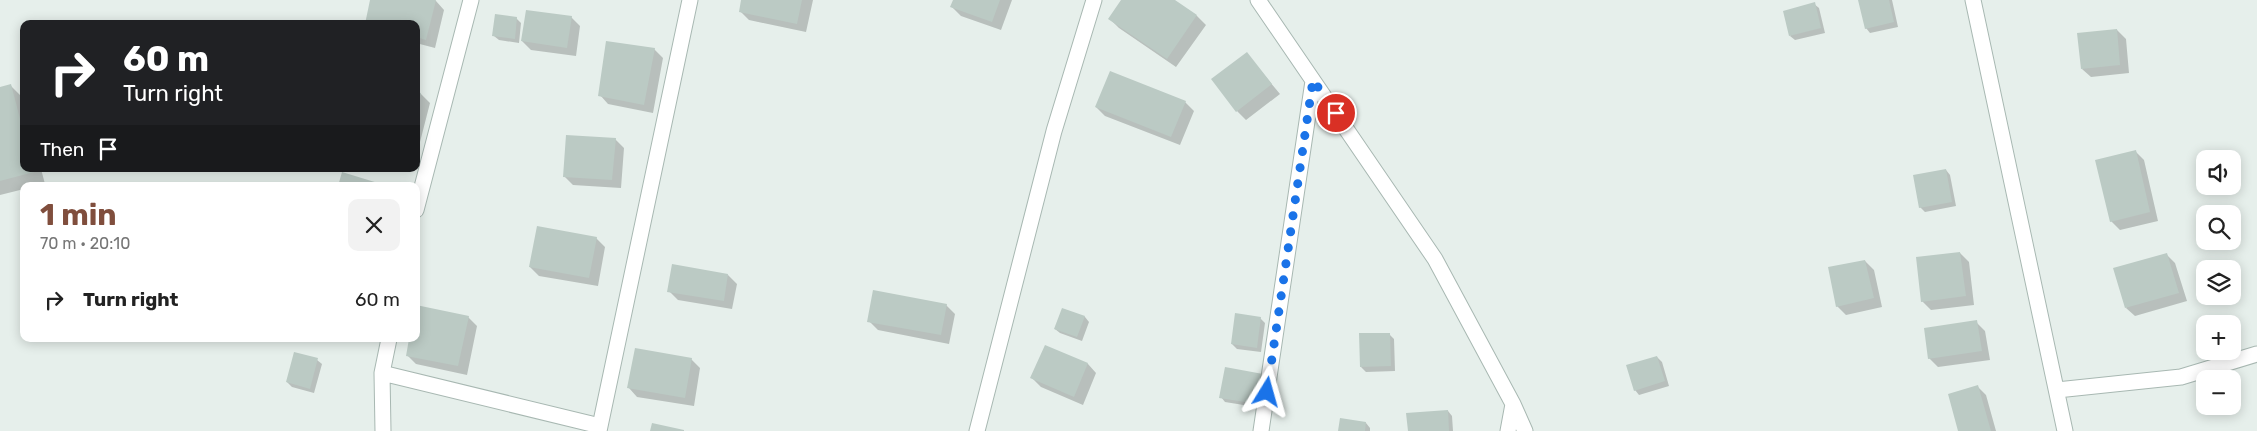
<!DOCTYPE html>
<meta charset="utf-8">
<style>
:root{--surface:#fff;--page:#f2f2f2;--text:#222;--muted:#767676;--accent:#804e3d}
body{margin:0;font-family:Rubik,sans-serif;background:var(--page);color:var(--text);height:100vh;display:flex;flex-direction:column;font-size:19px;white-space:nowrap}
*{box-sizing:border-box;margin:0}
p{font-size:16px;color:var(--muted)}
.icon{flex:none;width:28px;height:28px;fill:none;stroke:currentColor;stroke-width:2;stroke-linecap:round;stroke-linejoin:round}
.map{position:relative;flex:1;overflow:hidden}
.sheet{position:absolute;left:20px;top:182px;width:400px;height:160px;display:flex;flex-direction:column;background:var(--surface);border-radius:10px;box-shadow:0 2px 12px #0003}
.sheet>*{flex:none}
.banner{position:absolute;left:20px;top:20px;width:400px;height:152px;border-radius:10px;box-shadow:0 2px 12px #0003;background:#202124;color:#fff;overflow:hidden}
.controls{position:absolute;left:2196px;top:150px;display:grid;gap:10px}
.controls a{display:grid;place-items:center;width:45px;height:45px;border-radius:10px;background:var(--surface);box-shadow:0 2px 12px #0003;font-size:25px}
.pin{position:absolute;display:grid;place-items:center;width:42px;height:42px;color:#fff;margin:-21px;border:2px solid #fff;border-radius:50%;box-shadow:0 1px 5px #0007}
.me{position:absolute;width:55px;margin:-28px;rotate:8deg;stroke-linejoin:round;filter:drop-shadow(0 0 4px #0008)}
.turn{display:flex;align-items:center;gap:18px;height:105px;padding:0 20px;font-size:22px}
.turn .icon{width:65px;height:65px;stroke-width:2.5}
.turn b{display:block;font-size:35px;line-height:42px}
.then{display:flex;align-items:center;height:48px;padding:0 20px;background:#0003;gap:10px;font-size:19px}
.round{display:grid;place-items:center;flex:none;width:52px;height:52px;border-radius:10px;background:var(--page)}
.headline{display:flex;align-items:center;justify-content:space-between;height:85px;padding:0 20px}
h1{font-size:30px;font-weight:700;line-height:38px;color:var(--accent)}
ul{padding:0;list-style:none}
li{display:flex;align-items:center;gap:15px;height:65px;padding:0 20px}
li div{flex:1}
li b{display:block;font-size:19px}
li em{font-style:normal}
.map>svg:first-child{display:block}
.shadow{fill:#0003}
.building{fill:#bbcac4}
.lines{fill:none;stroke-linecap:round;stroke-linejoin:round}
.service-casing{stroke:#a8b8b2;stroke-width:17}
.service{stroke:#fff;stroke-width:15}
.route{stroke:#1a73e8;stroke-width:9;stroke-dasharray:0 16.2}
</style>
<div class="map">
<svg width="2257" height="431" viewBox="0 0 2257 431">
<rect width="100%" height="100%" fill="#e6efeb"/>
<path class="shadow" d="M 372,0 L 436,1 L 444,10 L 435,48 L 416,43 L 416,24 Z
M 743,0 L 813,0 L 806,32 L 749,20 L 740,11 Z
M 954,0 L 1012,0 L 1001,30 L 961,16 L 952,7 Z
M 1123,0 L 1173,0 L 1197,16 L 1206,25 L 1176,67 L 1119,28 L 1110,19 Z
M 1859,0 L 1892,0 L 1898,27 L 1870,33 L 1866,28 Z
M 1814,4 L 1819,8 L 1825,33 L 1795,40 L 1790,36 Z
M 571,17 L 580,26 L 576,56 L 531,50 L 522,41 Z
M 516,18 L 521,23 L 519,43 L 499,40 L 494,36 Z
M 2117,30 L 2126,39 L 2129,73 L 2091,77 L 2082,69 Z
M 654,49 L 663,58 L 653,113 L 608,104 L 600,95 Z
M 1247,54 L 1280,94 L 1246,120 L 1237,111 Z
M 10,85 L 22,97 L 24,104 L 24,169 L 41,169 L 45,184 L 24,186 L 24,189 L 0,195 L 0,88 Z
M 416,93 L 421,94 L 430,103 L 420,142 L 416,141 Z
M 1185,102 L 1194,111 L 1180,145 L 1105,116 L 1096,107 Z
M 615,139 L 624,148 L 621,188 L 573,185 L 564,176 Z
M 2136,152 L 2144,160 L 2158,221 L 2120,230 L 2111,221 Z
M 1946,170 L 1950,175 L 1956,206 L 1925,212 L 1920,207 Z
M 596,238 L 605,247 L 598,286 L 539,276 L 530,267 Z
M 1960,253 L 1969,262 L 1974,305 L 1931,310 L 1922,301 Z
M 2166,254 L 2175,263 L 2187,301 L 2135,316 L 2126,308 Z
M 1865,261 L 1874,270 L 1882,307 L 1846,315 L 1837,306 Z
M 728,275 L 737,284 L 732,309 L 678,300 L 669,291 Z
M 946,305 L 955,314 L 949,344 L 878,330 L 869,321 Z
M 1063,309 L 1085,317 L 1089,322 L 1082,341 L 1060,333 L 1055,329 Z
M 468,317 L 477,326 L 467,375 L 416,364 L 407,355 L 411,339 L 416,339 Z
M 1260,318 L 1265,323 L 1261,352 L 1237,349 L 1232,344 Z
M 1976,322 L 1985,331 L 1990,360 L 1938,367 L 1929,358 Z
M 1389,334 L 1394,339 L 1395,371 L 1366,372 L 1361,367 Z
M 1045,347 L 1088,364 L 1096,373 L 1083,405 L 1041,387 L 1032,378 Z
M 1657,357 L 1662,362 L 1669,386 L 1639,395 L 1635,390 Z
M 691,359 L 700,368 L 694,406 L 637,397 L 629,388 Z
M 317,360 L 322,364 L 314,393 L 292,387 L 287,382 Z
M 1226,369 L 1262,408 L 1225,402 L 1221,397 Z
M 1977,386 L 1986,395 L 1996,431 L 1959,431 Z
M 1448,411 L 1452,416 L 1453,431 L 1409,431 Z
M 1366,423 L 1370,428 L 1370,431 L 1339,431 Z"/>
<path class="building" d="M 370,0 L 436,0 L 426,40 L 416,37 L 416,24 L 365,24 Z
M 741,0 L 802,0 L 797,24 L 739,12 Z
M 953,0 L 1000,0 L 992,22 L 950,7 Z
M 1121,0 L 1175,0 L 1197,15 L 1167,59 L 1108,19 Z
M 1858,0 L 1889,0 L 1894,22 L 1865,29 Z
M 1815,2 L 1821,28 L 1789,36 L 1783,11 Z
M 526,10 L 572,16 L 567,48 L 521,41 Z
M 495,14 L 517,17 L 515,39 L 492,36 Z
M 2117,29 L 2120,65 L 2081,69 L 2077,33 Z
M 606,41 L 655,48 L 644,105 L 598,96 Z
M 1247,52 L 1272,84 L 1236,112 L 1211,79 Z
M 1110,71 L 1186,101 L 1171,137 L 1095,107 Z
M 11,84 L 24,134 L 24,169 L 33,169 L 34,172 L 0,181 L 0,87 Z
M 416,92 L 421,93 L 417,111 L 416,111 Z
M 566,135 L 616,138 L 612,180 L 563,177 Z
M 2136,150 L 2150,212 L 2110,222 L 2095,160 Z
M 1946,169 L 1952,202 L 1919,208 L 1913,175 Z
M 342,172 L 378,183 L 377,186 L 338,186 Z
M 537,226 L 597,237 L 589,278 L 529,267 Z
M 1960,252 L 1966,296 L 1921,302 L 1916,257 Z
M 2167,253 L 2179,293 L 2125,308 L 2113,268 Z
M 1865,260 L 1874,298 L 1836,307 L 1828,267 Z
M 672,264 L 728,274 L 724,301 L 667,292 Z
M 873,290 L 947,304 L 941,335 L 867,322 Z
M 416,305 L 469,316 L 458,366 L 406,356 L 409,339 L 416,339 Z
M 1062,308 L 1085,316 L 1077,337 L 1054,329 Z
M 1235,313 L 1261,317 L 1257,348 L 1231,344 Z
M 1977,320 L 1982,351 L 1928,359 L 1924,328 Z
M 1359,333 L 1390,333 L 1391,366 L 1360,367 Z
M 1045,345 L 1088,363 L 1074,397 L 1030,378 Z
M 635,348 L 692,358 L 685,398 L 627,388 Z
M 294,352 L 318,358 L 310,389 L 286,382 Z
M 1657,356 L 1665,381 L 1634,391 L 1626,365 Z
M 1225,367 L 1263,374 L 1258,404 L 1219,398 Z
M 1978,385 L 1991,431 L 1958,431 L 1948,394 Z
M 1448,410 L 1449,431 L 1408,431 L 1406,413 Z
M 1340,418 L 1366,422 L 1365,431 L 1338,431 Z
M 652,423 L 684,430 L 684,431 L 650,431 Z"/>
<g class="lines">
<g class="service-casing">
<path id="service" d="M 1258,0 L 1435,259 L 1513,404 L 1525,431
M 1973,0 L 2065,431
M 416,210 L 471,0
M 382,373 L 600,426
M 2057,390 L 2181,377 L 2257,354
M 383,431 L 382,373 L 389,339
M 599,431 L 690,0
M 977,431 L 1054,131 L 1094,0
M 1261,431 L 1313,81
M 1508,431 L 1513,404"/>
</g>
<use href="#service" class="service"/>
</g>
<g class="lines">
<path class="route" d="M 1267,392 L 1313,80 L 1336,113"/>
</g>
</svg>
<div class="controls">
<a><svg class="icon" aria-label="sound" viewBox="0 0 24 24"><path d="M4 9h4l5-4v14l-5-4H4zM17 9q2 3 0 6"/></svg></a>
<a><svg class="icon" aria-label="search" viewBox="0 0 24 24"><circle cx="10" cy="10" r="6"/><path d="M15 15l6 6"/></svg></a>
<a><svg class="icon" aria-label="layers" viewBox="0 0 24 24"><path d="M12 4l9 5-9 5-9-5zM3 14l9 5 9-5"/></svg></a>
<a>+</a>
<a>−</a>
</div>
<div class="pin" style="left:1336px;top:113px;background:#d93025"><svg class="icon" aria-label="arrive" viewBox="0 0 24 24"><path d="M6 21V4h12l-3 4 3 4H6"/></svg></div>
<svg class="me" style="left:1267px;top:392px" viewBox="-20 -20 40 40"><path d="M0-17L14 15 0 8-14 15z" fill="#1a73e8" stroke="#fff" stroke-width="4"/></svg>
<div class="banner">
<div class="turn"><svg class="icon" aria-label="right" viewBox="0 0 24 24"><path d="M7 20v-9h11M14 6l5 5-5 5"/></svg><div><b>60 m</b>Turn right</div></div>
<div class="then">Then<svg class="icon" aria-label="arrive" viewBox="0 0 24 24"><path d="M6 21V4h12l-3 4 3 4H6"/></svg></div>
</div>
<section class="sheet">
<div class="headline"><div><h1>1 min</h1><p>70 m · 20:10</p></div><a class="round"><svg class="icon" aria-label="close" viewBox="0 0 24 24"><path d="M6 6l12 12M18 6L6 18"/></svg></a></div>
<ul>
<li><svg class="icon" aria-label="right" viewBox="0 0 24 24"><path d="M7 20v-9h11M14 6l5 5-5 5"/></svg><div><b>Turn right</b></div><em>60 m</em></li>
</ul>
</section>
</div>
